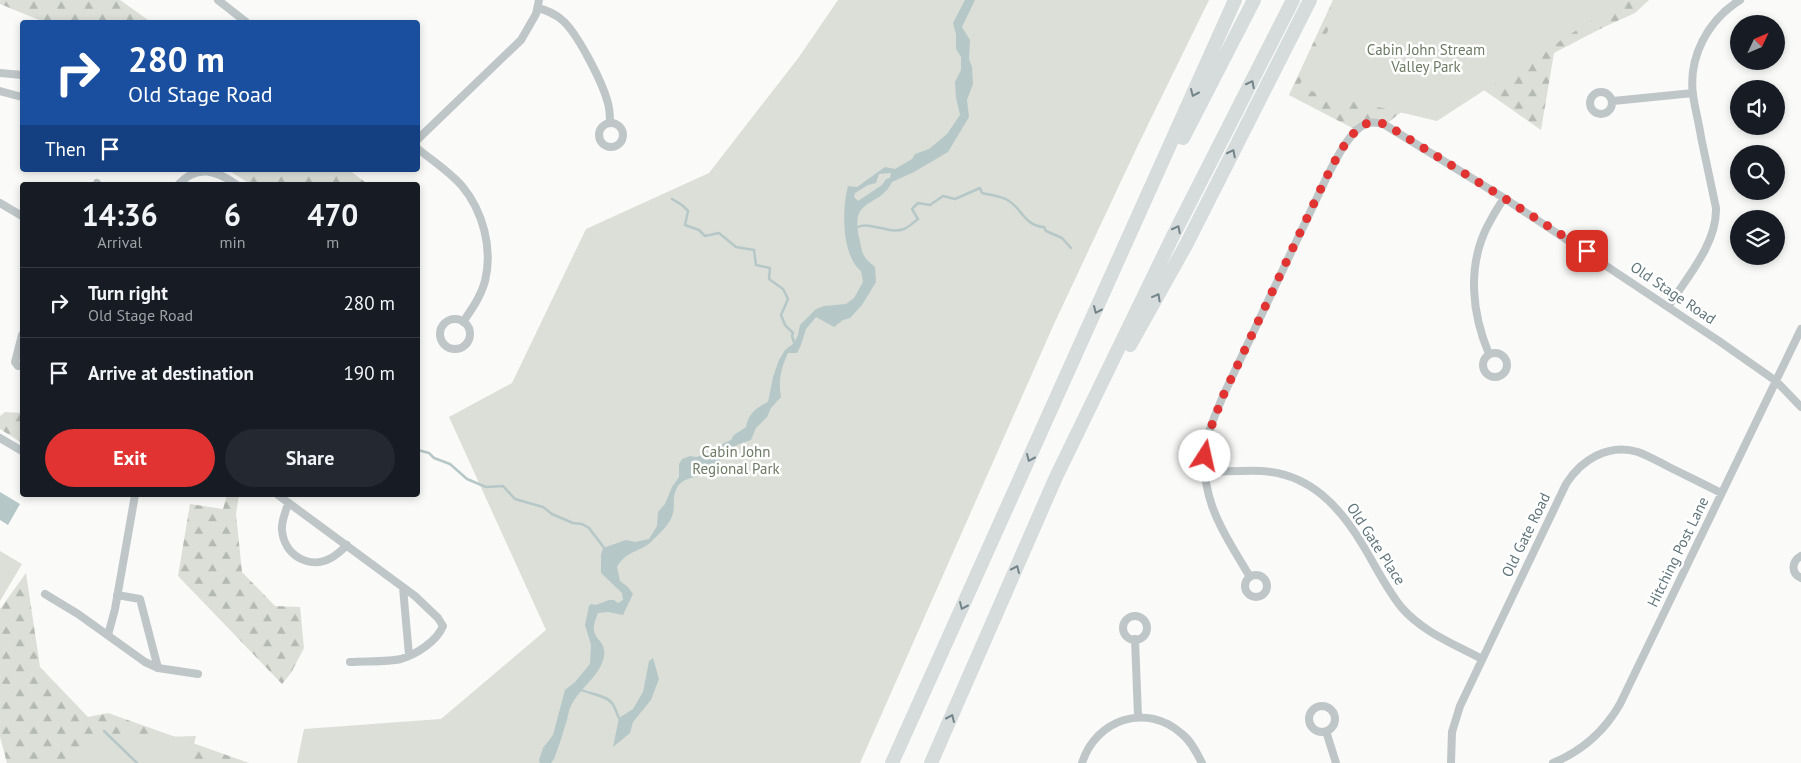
<!DOCTYPE html>
<style>
:root{--surface:#171b24;--page:#242831;--text:#f1f3f6;--muted:#9ea1a6;--line:#363941;--accent:#e13331}
body{margin:0;font-family:"PT Sans",sans-serif;background:var(--page);color:var(--text);height:100vh;display:flex;flex-direction:column;font-size:19px;white-space:nowrap}
*{box-sizing:border-box;margin:0}
p{font-size:16px;color:var(--muted)}
.icon{flex:none;width:28px;height:28px;fill:none;stroke:currentColor;stroke-width:2;stroke-linecap:round;stroke-linejoin:round}
.map{position:relative;flex:1;overflow:hidden}
.drawer{position:absolute;left:20px;top:182px;width:400px;height:315px;display:flex;flex-direction:column;background:var(--surface);border-radius:5px;box-shadow:0 2px 8px #0003}
.drawer>*{flex:none}
.hud{position:absolute;left:20px;top:20px;width:400px;height:152px;border-radius:5px;box-shadow:0 2px 8px #0003;background:#1a4fa0;color:#fff;overflow:hidden}
.needle{width:32px;rotate:46deg}
.tools{position:absolute;left:1730px;top:15px;display:grid;gap:10px}
.tools a{display:grid;place-items:center;width:55px;height:55px;border-radius:50%;background:var(--surface);box-shadow:0 2px 8px #0003;font-size:25px}
.pin{position:absolute;display:grid;place-items:center;width:42px;height:42px;color:#fff;margin:-21px;border-radius:10px;box-shadow:0 2px 8px #0006}
.me{position:absolute;width:55px;margin:-28px;rotate:10deg;stroke-linejoin:round;filter:drop-shadow(0 0 4px #0008)}
.turn{display:flex;align-items:center;gap:18px;height:105px;padding:0 25px;font-size:22px}
.turn .icon{width:65px;height:65px;stroke-width:2.5}
.turn b{display:block;font-size:35px;line-height:42px}
.then{display:flex;align-items:center;height:48px;padding:0 25px;background:#0003;gap:10px;font-size:19px}
.eta{display:flex;justify-content:space-evenly;align-items:center;height:85px;text-align:center}
.eta b{font-size:30px;font-weight:800;line-height:35px}
.primary-button{display:flex;gap:10px;margin-top:auto;padding:10px 25px}
.primary-button a{flex:1;height:58px;border-radius:30px;background:var(--accent);color:#fff;font-size:20px;font-weight:800;line-height:58px;text-align:center}
.primary-button a+a{background:var(--page);color:var(--text)}
ul{padding:0;list-style:none}
li{display:flex;align-items:center;gap:15px;height:70px;padding:0 25px;border-top:1px solid var(--line)}
li div{flex:1}
li b{display:block;font-size:19px}
li em{font-style:normal}
.map>svg:first-child{display:block}
.forest{fill:url(#forest-firs)}
.green{fill:#dbdfd7}
.water{fill:#b6c7c8;fill-rule:evenodd}
.lines{fill:none;stroke-linecap:round;stroke-linejoin:round}
.stream{stroke:#b6c7c8;stroke-width:2.5}
.minor{stroke:#bfc6c8;stroke-width:8}
.motorway{stroke:#d6dbdc;stroke-width:14}
.oneway{stroke:#73858a}
.route{stroke:#e13331;stroke-width:9;stroke-dasharray:0 16.2}
.labels{text-anchor:middle;stroke-width:5;stroke-linejoin:round;paint-order:stroke}
.park-label{font-size:15px;fill:#6d7a64;stroke:#fff}
.street-label{font-size:15px;fill:#61767c;stroke:#fff}
</style>
<div class="map">
<svg width="1801" height="763" viewBox="0 0 1801 763">
<defs>
<pattern id="forest-firs" width="22" height="20" patternUnits="userSpaceOnUse" patternTransform="scale(1.25)"><rect width="22" height="20" fill="#dbdfd7"/><path d="M5 1l3.5 6h-7zM16 11l3.5 6h-7z" fill="#b5b9b3"/></pattern>
</defs>
<rect width="100%" height="100%" fill="#fafaf8"/>
<path class="forest" d="M 0,0 L 120,0 L 151,22 L 44,22 L 0,4 Z
M 1333,0 L 1649,0 L 1635,13 L 1604,27 L 1554,53 L 1541,130 L 1481,88 L 1417,104 L 1400,113 L 1385,125 L 1377,123 L 1356,130 L 1289,95 Z
M 228,170 L 349,170 L 369,185 L 252,185 Z
M 5,412 L 22,413 L 22,443 L 0,429 L 0,416 Z
M 227,495 L 239,495 L 236,514 L 242,572 L 275,606 L 300,607 L 304,648 L 291,673 L 282,684 L 178,576 L 190,504 L 223,509 Z
M 26,573 L 40,667 L 88,717 L 108,713 L 249,763 L 7,763 L 0,737 L 0,609 Z"/>
<path class="green" d="M 838,0 L 1209,0 L 1139,143 L 1054,324 L 860,763 L 297,763 L 304,729 L 441,719 L 546,630 L 449,417 L 512,383 L 586,229 L 709,173 L 799,57 Z
M 1344,0 L 1623,0 L 1437,121 L 1298,88 Z
M 0,551 L 22,564 L 0,601 Z
M 196,736 L 189,763 L 79,763 L 97,739 Z"/>
<path class="water" d="M 965,0 L 975,0 L 962,27 L 970,40 L 969,59 L 972,67 L 973,84 L 967,100 L 969,117 L 948,152 L 914,172 L 892,182 C 880,208 850,196 859,237 C 863,255 861,255 875,267 L 876,282 L 862,305 L 850,318 L 843,320 L 834,327 L 816,317 L 806,329 L 801,345 L 797,353 L 788,353 C 781,368 778,381 781,397 L 771,408 L 767,417 L 756,428 L 751,440 C 747,441 741,443 737,445 C 726,452 716,469 701,475 C 691,479 681,478 676,490 C 672,498 675,505 673,513 C 671,523 660,533 653,540 C 642,552 626,550 617,567 L 620,581 L 628,587 L 633,594 L 623,615 L 608,612 L 598,613 C 585,642 607,636 604,656 C 601,675 581,687 572,704 C 568,710 568,719 565,726 C 562,737 558,748 554,759 L 551,763 L 540,763 L 539,760 L 543,748 L 553,735 L 565,690 L 575,682 L 590,664 L 591,645 L 585,625 L 589,606 L 591,604 L 596,605 L 609,600 L 614,600 L 618,603 L 623,600 L 622,593 L 601,573 L 601,555 L 603,548 L 626,540 L 635,542 L 649,539 L 657,526 L 658,512 L 665,504 L 672,487 L 679,477 L 679,464 L 682,459 L 690,456 L 696,457 L 704,455 L 714,448 L 731,440 L 734,435 L 746,427 C 749,413 756,408 768,402 L 773,377 L 779,360 L 785,350 L 794,343 L 798,335 L 800,325 L 816,309 L 824,306 L 846,304 L 854,298 L 863,282 L 861,271 C 841,255 842,208 848,186 L 857,187 L 885,167 L 895,169 L 912,159 L 915,154 L 929,149 L 947,134 L 960,115 L 956,98 L 955,82 L 961,70 L 961,57 L 956,49 L 956,34 L 953,23 ZM 891,173 L 890,178 L 886,179 L 882,185 L 858,201 L 854,197 L 855,193 L 868,185 L 876,183 L 879,174 Z
M 0,492 L 20,504 L 8,525 L 0,520 Z
M 653,658 L 659,679 L 651,700 L 633,722 L 630,733 L 613,747 L 619,718 L 633,709 L 643,692 L 649,661 Z"/>
<g class="lines">
<path class="stream" d="M 672,199 L 682,205 L 688,211 L 685,225 L 699,230 L 705,236 L 719,233 L 736,247 L 754,250 L 756,265 L 770,268 L 769,279 L 783,289 L 788,299 L 781,315 L 785,325 L 793,333 L 792,336 L 795,345
M 855,228 C 871,220 888,235 904,229 C 909,227 914,222 918,219 L 912,209 L 918,203 L 930,205 L 943,196 L 955,199 L 980,188 L 982,193 C 990,195 1003,196 1009,201 C 1022,209 1025,226 1044,227 L 1046,231 L 1062,238 L 1071,248
M 418,450 L 429,453 L 434,458 L 450,464 L 467,479 L 486,487 L 503,486 L 515,499 L 543,507 L 552,514 L 573,523 L 582,524 L 589,528 L 605,549
M 579,689 C 589,694 606,695 612,703 C 615,707 617,714 619,718
M 104,731 L 137,763"/>
<path class="minor" d="M 218,0 L 246,22
M 538,8 C 546,10 555,14 562,20 C 577,32 602,82 607,100 C 610,108 610,115 610,123
M 0,73 L 22,75
M 0,91 L 22,97
M1590 103a11 11 0 1 1 22 0a11 11 0 1 1-22 0Z
M 1613,101 L 1693,93
M599 135a12 12 0 1 1 24 0a12 12 0 1 1-24 0Z
M 418,139 L 521,40 L 536,14 L 539,0
M 418,149 C 433,161 450,172 462,186 C 483,211 493,249 485,281 C 481,296 472,309 463,322
M 96,185 L 97,183
M 178,185 C 197,164 216,170 237,185
M 0,203 L 22,216
M 1668,307 C 1687,277 1717,244 1716,208 C 1711,184 1706,160 1701,137 C 1699,123 1695,109 1693,95 C 1688,57 1708,20 1740,0
M440 334a15 15 0 1 1 30 0a15 15 0 1 1-30 0Z
M 22,335 L 15,362 L 18,366 L 22,366
M1483 365a12 12 0 1 1 24 0a12 12 0 1 1-24 0Z
M 1489,354 C 1472,314 1467,267 1487,227 C 1492,217 1498,207 1504,198
M 0,438 L 22,451
M 1205,472 C 1224,472 1244,470 1262,471 C 1311,474 1341,508 1364,547 C 1376,567 1387,590 1402,608 C 1423,632 1454,644 1482,659
M 278,495 L 415,596 L 438,618 L 443,626 C 437,641 417,654 401,659 C 388,662 365,661 350,662
M 288,503 C 286,512 281,521 282,530 C 284,555 309,570 331,558 C 337,555 342,550 347,545
M 1801,556 C 1791,562 1791,573 1801,578
M1245 586a11 11 0 1 1 22 0a11 11 0 1 1-22 0Z
M 1250,577 C 1224,533 1196,495 1207,440 C 1210,425 1217,411 1223,396 L 1324,183 C 1332,167 1350,127 1369,123 C 1374,122 1380,123 1385,125 L 1504,198 L 1719,341 L 1776,381 L 1801,407
M 403,588 L 409,655
M 45,594 L 78,614 L 145,662 L 158,668 L 198,674
M 117,595 L 140,599 L 158,668
M1123 628a12 12 0 1 1 24 0a12 12 0 1 1-24 0Z
M 108,635 L 115,609 L 135,495
M 1135,639 L 1138,716
M1309 719a13 13 0 1 1 26 0a13 13 0 1 1-26 0Z
M 1326,731 L 1336,763
M 1082,763 C 1096,719 1147,702 1182,734 C 1191,741 1197,753 1202,763
M 1451,763 L 1452,732 L 1460,706 L 1566,484 C 1581,460 1608,443 1638,452 C 1649,456 1659,462 1669,467 C 1687,476 1704,484 1721,493
M 1553,763 C 1582,751 1604,732 1620,704 L 1801,329"/>
<path class="motorway" d="M 1183,138 L 1254,0
M 1130,345 L 1186,245 L 1310,0
M 892,763 L 1235,0
M 931,763 L 1056,477 L 1173,236 L 1293,0"/>
</g>
<defs><path id="oneway-chevron" d="M-2-3.5L2.5 0L-2 3.5" fill="none" stroke-width="1.6" stroke-linecap="round" stroke-linejoin="round" transform="scale(1.25)"/></defs>
<g class="oneway">
<use href="#oneway-chevron" transform="translate(1251 84) rotate(-63)"/>
<use href="#oneway-chevron" transform="translate(1194 93) rotate(114)"/>
<use href="#oneway-chevron" transform="translate(1232 153) rotate(-63)"/>
<use href="#oneway-chevron" transform="translate(1177 229) rotate(-63)"/>
<use href="#oneway-chevron" transform="translate(1157 297) rotate(-61)"/>
<use href="#oneway-chevron" transform="translate(1097 310) rotate(114)"/>
<use href="#oneway-chevron" transform="translate(1030 458) rotate(114)"/>
<use href="#oneway-chevron" transform="translate(1016 569) rotate(-66)"/>
<use href="#oneway-chevron" transform="translate(963 606) rotate(114)"/>
<use href="#oneway-chevron" transform="translate(951 718) rotate(-66)"/>
</g>
<g class="lines">
<path class="route" d="M 1205,456 L 1210,430 L 1223,396 L 1324,182 C 1332,167 1350,127 1369,123 C 1374,122 1380,123 1385,124 L 1504,198 L 1587,251"/>
</g>
<g class="labels">
<g class="park-label">
<text x="1426" y="55">Cabin John Stream<tspan x="1426" dy="17">Valley Park</tspan></text>
<text x="736" y="457">Cabin John<tspan x="736" dy="17">Regional Park</tspan></text>
</g>
<g class="street-label">
<text transform="translate(1673 293) rotate(34)" y="5">Old Stage Road</text>
<text transform="translate(1526 535) rotate(-64)" y="5">Old Gate Road</text>
<text transform="translate(1376 544) rotate(57)" y="5">Old Gate Place</text>
<text transform="translate(1678 552) rotate(-64)" y="5">Hitching Post Lane</text>
</g>
</g>
</svg>
<div class="tools">
<a><svg class="needle" viewBox="-14 -14 28 28"><path d="M0-13l5 13h-10z" fill="#e53935"/><path d="M0 13l5-13h-10z" fill="#9ea1a6"/></svg></a>
<a><svg class="icon" aria-label="sound" viewBox="0 0 24 24"><path d="M4 9h4l5-4v14l-5-4H4zM17 9q2 3 0 6"/></svg></a>
<a><svg class="icon" aria-label="search" viewBox="0 0 24 24"><circle cx="10" cy="10" r="6"/><path d="M15 15l6 6"/></svg></a>
<a><svg class="icon" aria-label="layers" viewBox="0 0 24 24"><path d="M12 4l9 5-9 5-9-5zM3 14l9 5 9-5"/></svg></a>
</div>
<div class="pin" style="left:1587px;top:251px;background:#d93025"><svg class="icon" aria-label="arrive" viewBox="0 0 24 24"><path d="M6 21V4h12l-3 4 3 4H6"/></svg></div>
<svg class="me" style="left:1205px;top:456px" viewBox="-20 -20 40 40"><circle r="19" fill="#fff"/><path d="M0-13L10 11 0 6-10 11z" fill="#e13331"/></svg>
<div class="hud">
<div class="turn"><svg class="icon" aria-label="right" viewBox="0 0 24 24"><path d="M7 20v-9h11M14 6l5 5-5 5"/></svg><div><b>280 m</b>Old Stage Road</div></div>
<div class="then">Then<svg class="icon" aria-label="arrive" viewBox="0 0 24 24"><path d="M6 21V4h12l-3 4 3 4H6"/></svg></div>
</div>
<section class="drawer">
<div class="eta">
<div><b>14:36</b><p>Arrival</p></div>
<div><b>6</b><p>min</p></div>
<div><b>470</b><p>m</p></div>
</div>
<ul>
<li><svg class="icon" aria-label="right" viewBox="0 0 24 24"><path d="M7 20v-9h11M14 6l5 5-5 5"/></svg><div><b>Turn right</b><p>Old Stage Road</p></div><em>280 m</em></li>
<li><svg class="icon" aria-label="arrive" viewBox="0 0 24 24"><path d="M6 21V4h12l-3 4 3 4H6"/></svg><div><b>Arrive at destination</b></div><em>190 m</em></li>
</ul>
<div class="primary-button"><a>Exit</a><a>Share</a></div>
</section>
</div>
